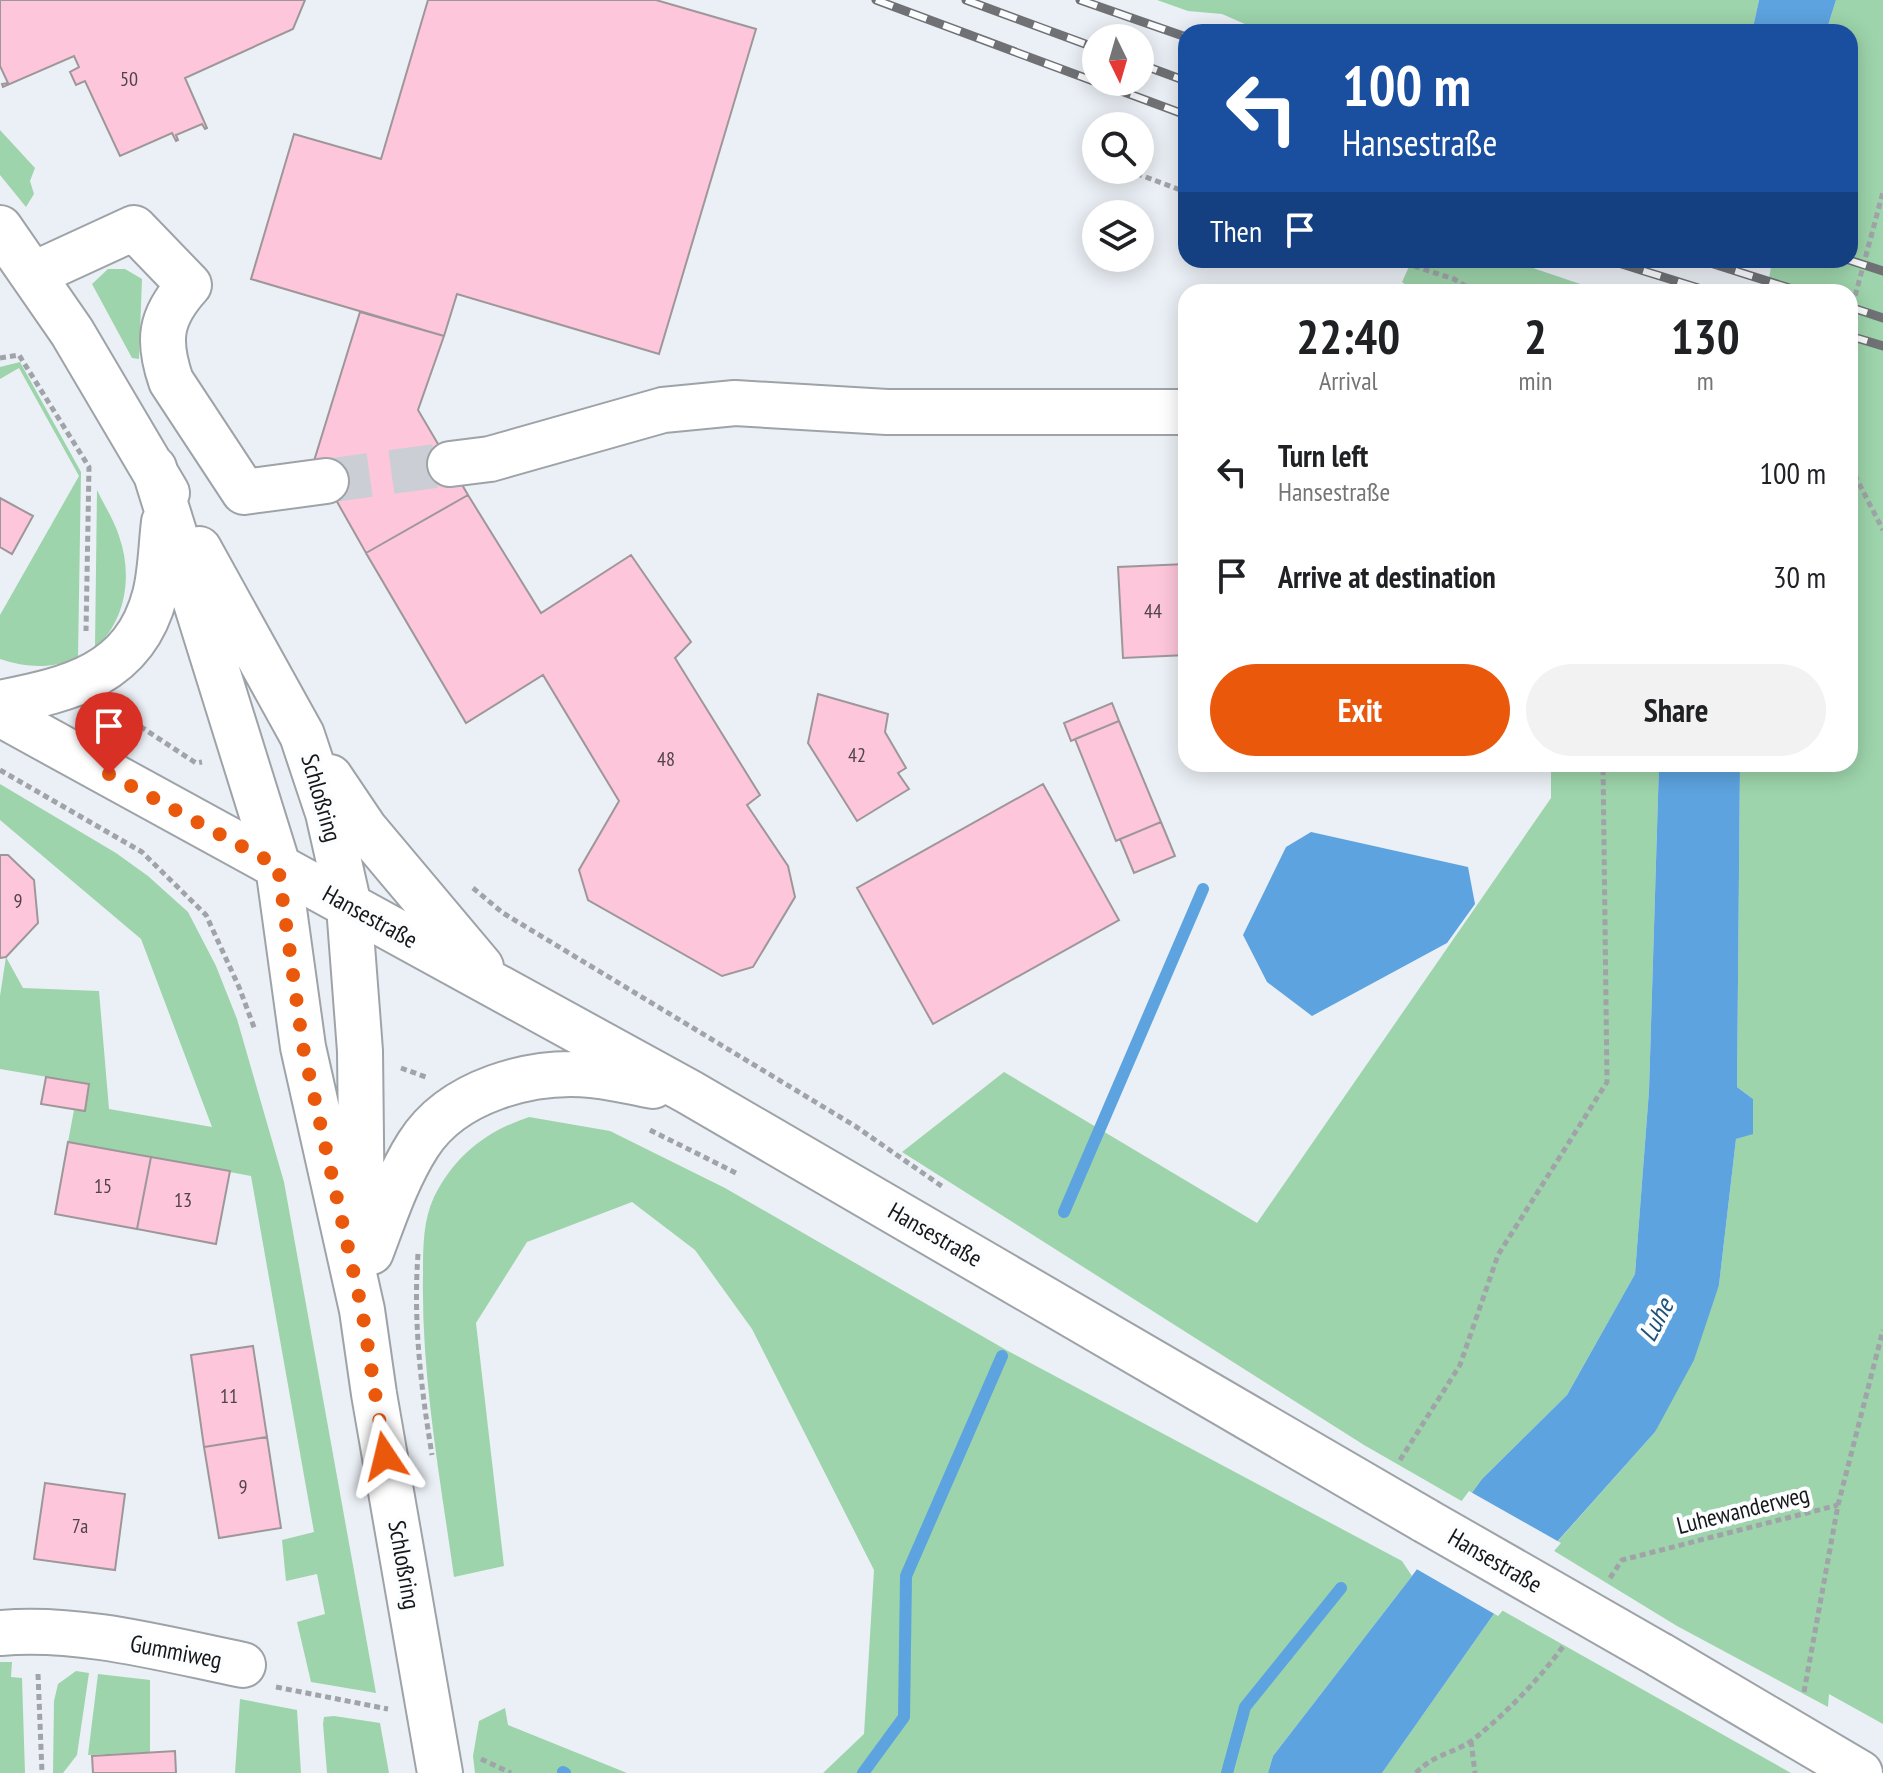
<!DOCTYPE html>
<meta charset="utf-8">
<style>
:root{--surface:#fff;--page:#f2f2f2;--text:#202124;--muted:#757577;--accent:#ea580c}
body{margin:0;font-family:"PT Sans Narrow",sans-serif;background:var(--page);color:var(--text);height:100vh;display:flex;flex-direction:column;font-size:30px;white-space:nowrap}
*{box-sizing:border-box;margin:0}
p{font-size:26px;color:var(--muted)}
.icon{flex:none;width:44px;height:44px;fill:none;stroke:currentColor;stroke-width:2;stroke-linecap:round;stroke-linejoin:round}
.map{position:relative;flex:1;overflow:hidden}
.sheet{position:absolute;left:1178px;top:284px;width:680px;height:488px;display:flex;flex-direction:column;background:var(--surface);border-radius:24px;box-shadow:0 4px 20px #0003}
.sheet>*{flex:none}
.banner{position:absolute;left:1178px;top:24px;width:680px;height:244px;border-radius:24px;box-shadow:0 4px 20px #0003;background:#1a4fa0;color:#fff;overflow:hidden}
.needle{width:52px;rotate:175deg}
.buttons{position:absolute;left:1082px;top:24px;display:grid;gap:16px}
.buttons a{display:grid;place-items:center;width:72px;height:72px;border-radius:50%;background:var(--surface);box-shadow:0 4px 20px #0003;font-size:40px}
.pin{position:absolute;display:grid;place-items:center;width:68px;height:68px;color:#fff;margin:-82px -34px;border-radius:50% 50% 50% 0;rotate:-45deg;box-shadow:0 0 8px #0007}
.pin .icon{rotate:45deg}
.me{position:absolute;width:88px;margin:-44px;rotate:350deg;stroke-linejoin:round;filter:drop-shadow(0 0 6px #0008)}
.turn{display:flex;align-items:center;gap:28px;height:168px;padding:0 32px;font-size:36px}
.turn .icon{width:104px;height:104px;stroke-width:2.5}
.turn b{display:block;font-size:56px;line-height:68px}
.then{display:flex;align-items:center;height:76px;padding:0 32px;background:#0003;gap:16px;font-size:30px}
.eta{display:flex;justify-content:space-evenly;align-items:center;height:136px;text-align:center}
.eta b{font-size:48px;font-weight:600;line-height:56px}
.cta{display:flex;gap:16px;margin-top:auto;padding:16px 32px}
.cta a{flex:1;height:92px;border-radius:48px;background:var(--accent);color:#fff;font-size:32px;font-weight:600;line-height:92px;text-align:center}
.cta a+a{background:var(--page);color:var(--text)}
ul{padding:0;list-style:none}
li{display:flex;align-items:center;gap:24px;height:104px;padding:0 32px}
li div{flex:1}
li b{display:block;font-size:30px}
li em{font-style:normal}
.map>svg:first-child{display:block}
.green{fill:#9dd4ab}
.water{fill:#5da3df}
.pier{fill:#ebf0f6}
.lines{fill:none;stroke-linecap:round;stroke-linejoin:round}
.stream{stroke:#5da3df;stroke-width:12}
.building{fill:#fdc6da;stroke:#9e979a;stroke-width:2}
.minor-tunnel{stroke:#cbcfd5;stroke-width:44;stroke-dasharray:44 22;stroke-linecap:butt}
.minor-casing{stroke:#9ea3a8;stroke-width:48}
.major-casing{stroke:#9ea3a8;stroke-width:48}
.path{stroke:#a0a3a8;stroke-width:5;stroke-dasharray:6 4;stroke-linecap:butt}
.minor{stroke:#fff;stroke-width:44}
.major{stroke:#fff;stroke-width:44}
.rail-casing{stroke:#6f7175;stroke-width:9}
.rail{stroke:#fcfdfe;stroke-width:6;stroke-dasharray:18;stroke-linecap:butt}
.major-bridge-casing{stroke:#9ea3a8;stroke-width:48;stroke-linecap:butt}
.major-bridge{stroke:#fff;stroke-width:44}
.route{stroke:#ea580c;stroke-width:14;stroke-dasharray:0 25.2}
.labels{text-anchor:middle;stroke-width:8;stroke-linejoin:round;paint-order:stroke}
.number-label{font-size:20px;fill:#504349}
.street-label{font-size:24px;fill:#161719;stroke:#fcfdfe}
.water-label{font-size:26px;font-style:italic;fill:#1e5179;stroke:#fcfdfe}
</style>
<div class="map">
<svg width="1883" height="1773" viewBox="0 0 1883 1773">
<rect width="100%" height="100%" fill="#ebf0f6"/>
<path class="green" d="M 1157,0 L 1759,0 L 1752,32 L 1263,32 L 1222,14 L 1188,11 Z
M 1836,0 L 1883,0 L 1883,1724 L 1829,1694 L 1828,1707 L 1677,1626 L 1551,1549 L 1655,1432 L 1719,1285 L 1736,1139 L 1753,1133 L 1753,1099 L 1737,1087 L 1740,764 L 1850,764 L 1850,292 L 1763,292 L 1768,260 L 1850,260 L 1850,32 L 1826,32 Z
M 0,130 L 35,168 L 30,181 L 34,194 L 26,207 L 0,175 Z
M 1412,260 L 1509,260 L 1604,292 L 1415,292 L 1402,282 Z
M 108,269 L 125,269 L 142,279 L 139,359 L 132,358 L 92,284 Z
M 20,362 L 81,472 L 78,658 C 51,669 27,668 0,659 L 0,615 L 79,476 L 19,368 L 0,379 L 0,367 Z
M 97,490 C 104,505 114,520 119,536 C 133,575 126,621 95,648 Z
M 1551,764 L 1659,764 L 1649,1091 L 1635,1274 L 1567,1395 L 1482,1479 L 1465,1503 L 1364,1445 L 902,1152 L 1004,1072 L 1257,1223 L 1551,798 Z
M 0,784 L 116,853 L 148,876 L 188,912 L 216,966 L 237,1019 L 284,1182 L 376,1693 L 311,1682 L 297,1622 L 325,1614 L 317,1574 L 286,1581 L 282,1540 L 314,1532 L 251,1176 L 68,1142 L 74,1110 L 85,1111 L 89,1084 L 0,1069 L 0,996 L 6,957 L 23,988 L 99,991 L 109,1109 L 212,1127 L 141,939 L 0,820 Z
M 529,1117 L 610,1131 L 725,1188 L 1008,1351 L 1402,1561 L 1412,1576 L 1273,1756 L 1268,1773 L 823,1773 L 864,1734 L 874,1570 L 752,1329 L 695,1250 L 632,1202 L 527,1242 L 476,1323 L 504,1566 L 454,1577 C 440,1477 421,1375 423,1274 C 423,1249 423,1220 434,1197 C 455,1155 487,1131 529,1117 Z
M 1498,1608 L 1791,1773 L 1382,1773 Z
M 0,1662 L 12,1662 L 11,1677 L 22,1678 L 25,1773 L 0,1773 Z
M 76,1671 L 89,1673 L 77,1755 L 63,1773 L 53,1773 L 54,1701 L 58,1684 Z
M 98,1674 L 150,1680 L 150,1752 L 88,1755 Z
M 240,1699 L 297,1710 L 301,1773 L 235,1773 Z
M 505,1708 L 508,1725 L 627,1773 L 475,1773 L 473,1756 L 479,1721 Z
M 334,1716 L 380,1723 L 389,1773 L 327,1773 L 323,1724 L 324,1717 Z"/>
<path class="water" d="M 1759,0 L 1836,0 L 1826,32 L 1752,32 Z
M 1659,764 L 1740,764 L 1737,1087 L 1753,1099 L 1753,1134 L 1736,1139 L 1719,1285 L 1694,1360 L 1655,1432 L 1498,1608 L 1382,1773 L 1268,1773 L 1273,1756 L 1412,1576 L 1482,1479 L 1567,1395 L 1635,1274 L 1649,1091 Z
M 1311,832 L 1468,867 L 1475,904 L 1447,943 L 1312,1016 L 1267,982 L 1243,935 L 1286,847 Z"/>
<path class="pier" d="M 1699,260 L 1772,260 L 1767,292 L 1693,292 Z
M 1469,1491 L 1561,1543 L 1498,1616 L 1413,1567 Z"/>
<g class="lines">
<path class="stream" d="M 1064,1212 L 1203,889
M 563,1772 L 565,1773
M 863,1773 L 904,1717 L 906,1576 L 1002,1356
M 1227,1773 L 1245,1707 L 1341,1588"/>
</g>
<path class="building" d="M 0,0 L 305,0 L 293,29 L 185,78 L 207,128 L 205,129 L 202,124 L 176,135 L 178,140 L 176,141 L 172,133 L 120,156 L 85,81 L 76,85 L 70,72 L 79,67 L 74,56 L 3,87 L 2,84 L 8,83 L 0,66 Z
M 428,0 L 656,0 L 756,29 L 659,354 L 457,294 L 444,336 L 251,279 L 294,134 L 381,159 Z
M 360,312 L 444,336 L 418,410 L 468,495 L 366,553 L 314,461 Z
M 468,495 L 541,613 L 631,555 L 691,642 L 675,658 L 760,795 L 747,805 L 788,866 L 795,897 L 753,967 L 722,976 L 588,900 L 579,870 L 619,801 L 543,675 L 466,723 L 366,553 Z
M 0,498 L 33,516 L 12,554 L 0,547 Z
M 1186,564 L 1186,655 L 1123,658 L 1118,567 Z
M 818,694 L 888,714 L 885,732 L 906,768 L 898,773 L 909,789 L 857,821 L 808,743 Z
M 1112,703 L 1119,721 L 1071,741 L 1064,723 Z
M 1119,721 L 1161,822 L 1116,841 L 1075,739 Z
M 1043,784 L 1119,920 L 933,1024 L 857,888 Z
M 1161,822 L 1175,856 L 1134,873 L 1120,839 Z
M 0,855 L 8,855 L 34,880 L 38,923 L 6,957 L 0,958 Z
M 46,1077 L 89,1084 L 85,1111 L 41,1104 Z
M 68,1142 L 151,1157 L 137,1229 L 55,1214 Z
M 151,1157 L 230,1171 L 216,1244 L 137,1229 Z
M 253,1346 L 267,1437 L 204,1447 L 191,1355 Z
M 267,1437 L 281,1528 L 219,1538 L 204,1447 Z
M 45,1483 L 125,1494 L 115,1570 L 34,1559 Z
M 175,1751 L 176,1773 L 93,1773 L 92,1756 Z"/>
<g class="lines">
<path class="minor-tunnel" d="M 326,481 L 450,464"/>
<g class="minor-casing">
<path id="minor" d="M 34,274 L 134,228 L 189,285 C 160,317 157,340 171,381 L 244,492 L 326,481
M 450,464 L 490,459 L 663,410 L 735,403 L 887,412 L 1186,412
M 0,1633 C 81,1626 164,1649 243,1665"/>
</g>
<g class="major-casing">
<path id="major" d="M 0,228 L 72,332 L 167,493
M 154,468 L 278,866 L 303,1047 L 362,1310 L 374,1394 L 440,1773
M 199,549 L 302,735 L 328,813 L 349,906 L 360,1051 L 362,1226
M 0,703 C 70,689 134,675 155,595 C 161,572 161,546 164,522
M 0,714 L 689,1092 L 1426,1521
M 330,777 L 365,829 L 481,967
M 371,1252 C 385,1215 397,1178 418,1145 C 452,1091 531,1069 592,1075 C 612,1077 633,1082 653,1086
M 1660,1655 L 1860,1773"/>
</g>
<path class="path" d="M 1127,170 L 1186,192
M 1395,260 L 1454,279 L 1475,292
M 1850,315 L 1883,192
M 0,358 L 19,355 L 89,467 L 86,631
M 1850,466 L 1883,530
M 115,710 L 196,763 L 202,762
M 0,770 L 142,852 L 206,915 L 239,987 L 255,1030
M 473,888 L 503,913 L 855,1126 L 943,1187
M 401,1068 L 426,1077
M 650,1130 L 738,1174
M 418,1254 C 413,1322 421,1388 432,1455
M 1400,1460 L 1460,1365 L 1498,1255 L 1607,1082 L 1603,764
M 1610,1578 L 1622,1560 L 1838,1505
M 38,1674 L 42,1773
M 276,1687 L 388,1709
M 1804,1692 L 1838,1505 L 1883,1330
M 1471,1741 L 1475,1773
M 481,1759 L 511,1773
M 1416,1773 C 1435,1753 1454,1754 1474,1739 C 1507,1712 1539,1680 1564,1645"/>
<use href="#minor" class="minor"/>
<use href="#major" class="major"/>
<g class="rail-casing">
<path id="rail" d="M 876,0 L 1096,82
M 966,0 L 1096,48
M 1080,0 L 1186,37
M 1140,64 L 1186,81
M 1097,82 L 1186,115
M 1609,260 L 1711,292
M 1701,260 L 1802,292
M 1849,260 L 1883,271
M 1850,307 L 1883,318
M 1850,336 L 1883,346"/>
</g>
<use href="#rail" class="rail"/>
<g class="major-bridge-casing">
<path id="major-bridge" d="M 1426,1521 L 1660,1655"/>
</g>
<use href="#major-bridge" class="major-bridge"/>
</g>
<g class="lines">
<path class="route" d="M 109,774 L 278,866 L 303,1047 L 362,1310 L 385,1456"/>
</g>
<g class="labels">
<g class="number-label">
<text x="129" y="86">50</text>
<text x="1153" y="618">44</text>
<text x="857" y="762">42</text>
<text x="666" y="766">48</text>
<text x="18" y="908">9</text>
<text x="103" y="1193">15</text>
<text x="183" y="1207">13</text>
<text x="229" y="1403">11</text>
<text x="243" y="1494">9</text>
<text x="80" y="1533">7a</text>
</g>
<g class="street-label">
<text transform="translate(321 798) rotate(74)" y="8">Schloßring</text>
<text transform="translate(370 917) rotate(29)" y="8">Hansestraße</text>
<text transform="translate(935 1235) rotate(30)" y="8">Hansestraße</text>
<text transform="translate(1743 1510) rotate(-14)" y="8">Luhewanderweg</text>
<text transform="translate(1495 1561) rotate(30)" y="8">Hansestraße</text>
<text transform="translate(404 1565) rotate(80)" y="8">Schloßring</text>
<text transform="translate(176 1652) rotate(11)" y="8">Gummiweg</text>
</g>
<g class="water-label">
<text transform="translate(1656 1320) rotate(-62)" y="9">Luhe</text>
</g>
</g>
</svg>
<div class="buttons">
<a><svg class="needle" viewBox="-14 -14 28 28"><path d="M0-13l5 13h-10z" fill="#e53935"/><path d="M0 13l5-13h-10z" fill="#757577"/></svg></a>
<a><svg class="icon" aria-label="search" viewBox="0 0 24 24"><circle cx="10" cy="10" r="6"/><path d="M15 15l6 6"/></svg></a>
<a><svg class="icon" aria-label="layers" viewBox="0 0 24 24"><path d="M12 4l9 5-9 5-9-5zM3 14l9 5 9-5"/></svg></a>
</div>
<div class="pin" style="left:109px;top:774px;background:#d93025"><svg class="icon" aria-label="arrive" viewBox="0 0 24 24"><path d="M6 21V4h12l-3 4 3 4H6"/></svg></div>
<svg class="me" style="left:385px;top:1456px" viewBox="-20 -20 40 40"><path d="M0-17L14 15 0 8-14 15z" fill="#ea580c" stroke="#fff" stroke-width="4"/></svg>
<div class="banner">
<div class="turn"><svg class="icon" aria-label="left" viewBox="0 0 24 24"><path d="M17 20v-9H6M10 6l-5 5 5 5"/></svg><div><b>100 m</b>Hansestraße</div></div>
<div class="then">Then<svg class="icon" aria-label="arrive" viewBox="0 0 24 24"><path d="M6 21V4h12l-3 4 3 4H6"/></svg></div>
</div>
<section class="sheet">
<div class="eta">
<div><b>22:40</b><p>Arrival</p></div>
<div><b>2</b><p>min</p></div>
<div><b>130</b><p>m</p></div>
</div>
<ul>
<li><svg class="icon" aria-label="left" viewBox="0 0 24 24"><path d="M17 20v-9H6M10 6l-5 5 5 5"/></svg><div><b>Turn left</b><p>Hansestraße</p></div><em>100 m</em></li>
<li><svg class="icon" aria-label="arrive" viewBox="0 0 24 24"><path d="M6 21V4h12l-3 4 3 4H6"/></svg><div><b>Arrive at destination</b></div><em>30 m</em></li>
</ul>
<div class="cta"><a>Exit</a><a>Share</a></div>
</section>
</div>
